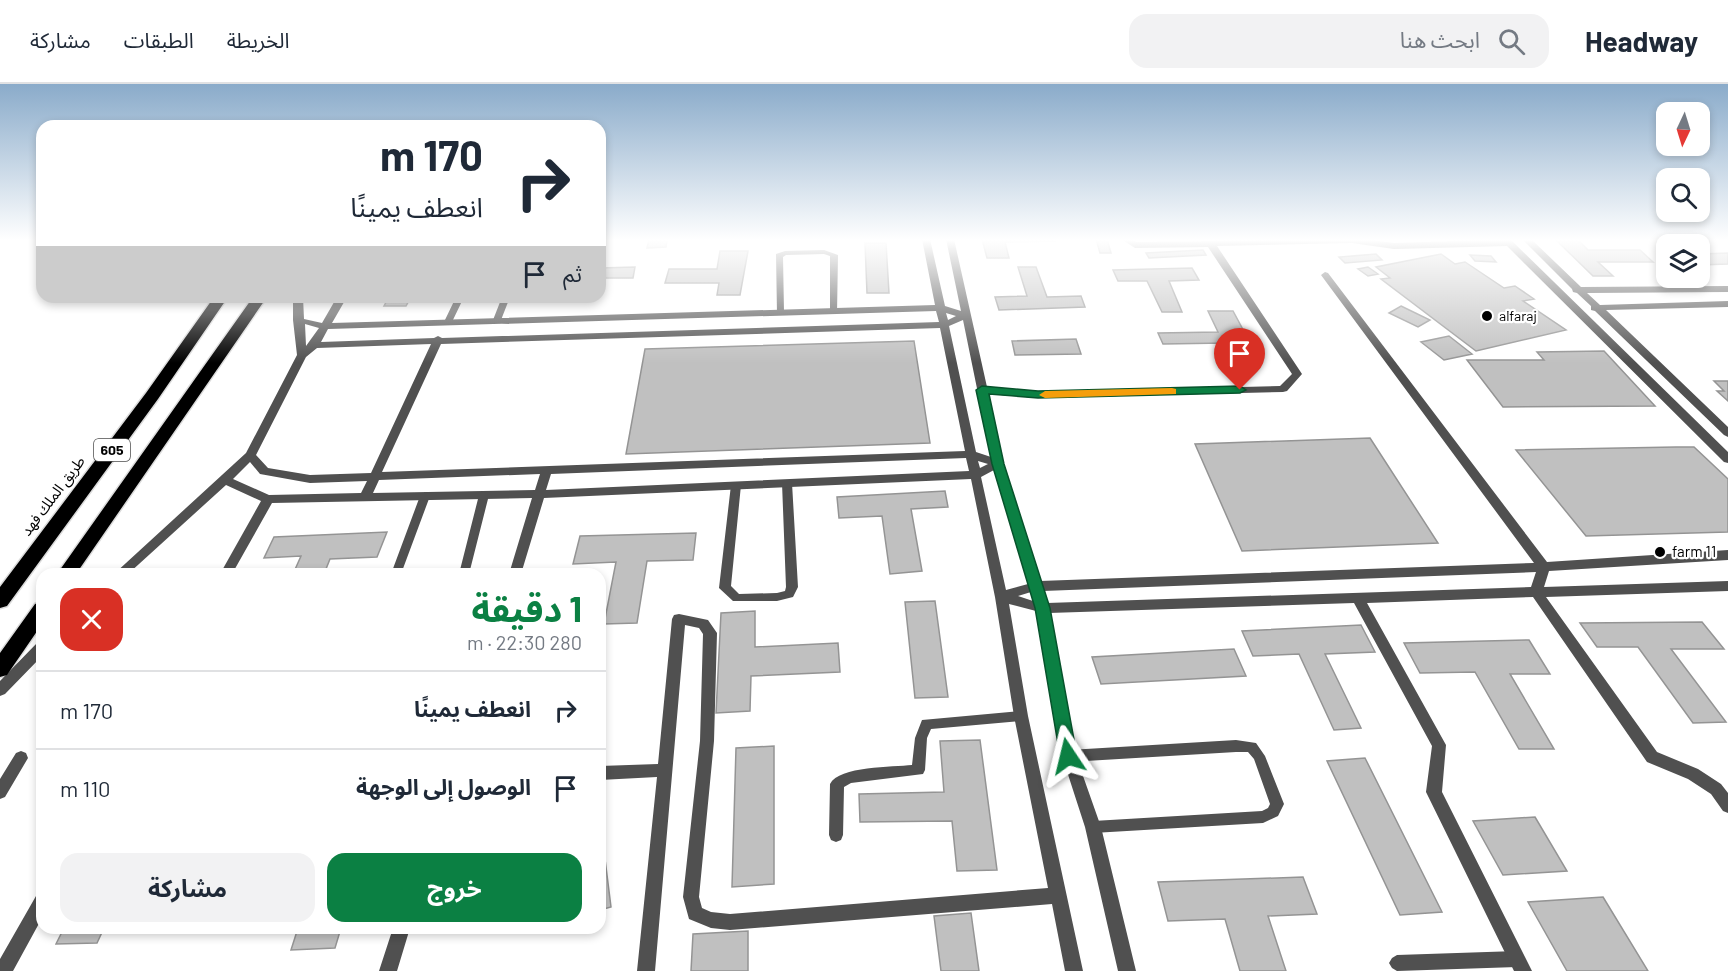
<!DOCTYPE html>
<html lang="ar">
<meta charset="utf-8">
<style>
:root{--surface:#fff;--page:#f2f2f3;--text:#1f2937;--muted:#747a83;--line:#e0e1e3;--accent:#0b8043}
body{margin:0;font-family:Barlow,"Noto Sans Arabic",sans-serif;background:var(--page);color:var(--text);direction:rtl;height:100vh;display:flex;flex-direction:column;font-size:22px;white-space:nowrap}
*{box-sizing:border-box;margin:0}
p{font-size:20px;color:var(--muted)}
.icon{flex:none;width:33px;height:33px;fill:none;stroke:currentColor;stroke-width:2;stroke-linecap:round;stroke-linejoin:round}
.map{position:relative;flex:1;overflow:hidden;direction:ltr}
.side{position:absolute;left:36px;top:484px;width:570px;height:366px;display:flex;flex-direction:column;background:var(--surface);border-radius:18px;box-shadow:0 3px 9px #0003;direction:rtl}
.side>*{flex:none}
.guide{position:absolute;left:36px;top:36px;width:570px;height:183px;border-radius:18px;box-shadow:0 3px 9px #0003;direction:rtl;background:#fff;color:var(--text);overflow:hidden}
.needle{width:39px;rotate:184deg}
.fabs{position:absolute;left:1656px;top:18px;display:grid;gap:12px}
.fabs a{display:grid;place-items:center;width:54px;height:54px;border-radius:12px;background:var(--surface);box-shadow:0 3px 9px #0003;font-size:30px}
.pin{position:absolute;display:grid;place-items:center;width:51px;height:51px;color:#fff;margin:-62px -26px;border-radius:50% 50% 50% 0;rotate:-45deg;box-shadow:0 0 6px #0007}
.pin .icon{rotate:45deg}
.me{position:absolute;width:66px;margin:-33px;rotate:350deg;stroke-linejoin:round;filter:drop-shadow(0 0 4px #0008)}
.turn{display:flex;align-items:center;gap:21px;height:126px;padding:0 24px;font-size:27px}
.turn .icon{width:78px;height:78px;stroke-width:2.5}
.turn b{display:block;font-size:42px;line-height:51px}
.then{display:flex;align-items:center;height:57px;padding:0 24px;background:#0003;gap:12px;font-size:22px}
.round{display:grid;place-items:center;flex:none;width:63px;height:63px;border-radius:18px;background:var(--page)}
.head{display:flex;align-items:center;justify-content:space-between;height:102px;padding:0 24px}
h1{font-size:36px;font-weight:700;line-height:45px;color:var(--accent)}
.button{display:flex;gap:12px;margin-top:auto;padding:12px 24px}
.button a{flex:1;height:69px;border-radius:18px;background:var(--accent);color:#fff;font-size:24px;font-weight:700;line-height:69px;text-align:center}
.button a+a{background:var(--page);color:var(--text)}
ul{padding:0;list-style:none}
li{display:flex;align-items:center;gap:18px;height:78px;padding:0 24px;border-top:2px solid var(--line)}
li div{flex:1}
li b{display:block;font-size:22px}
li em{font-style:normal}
header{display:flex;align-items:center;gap:36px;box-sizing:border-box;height:84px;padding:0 30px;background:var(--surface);border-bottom:2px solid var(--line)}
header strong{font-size:28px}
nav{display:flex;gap:33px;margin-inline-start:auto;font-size:21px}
.search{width:420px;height:54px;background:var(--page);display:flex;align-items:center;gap:15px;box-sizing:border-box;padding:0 21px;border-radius:18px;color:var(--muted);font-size:22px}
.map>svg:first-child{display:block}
.building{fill:#c0c0c0;stroke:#949494;stroke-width:1.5}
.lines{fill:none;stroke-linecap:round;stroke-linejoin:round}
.highway-casing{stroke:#dbdbdb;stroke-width:3}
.lane{fill:#505050;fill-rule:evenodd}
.street{fill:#505050;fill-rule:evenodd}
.highway{fill:#000;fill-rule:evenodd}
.route{fill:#0b8043;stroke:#07532c;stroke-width:1.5}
.slow{fill:#f59e0b}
.poi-dot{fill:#000;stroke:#fff;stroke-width:2}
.labels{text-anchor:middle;stroke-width:4.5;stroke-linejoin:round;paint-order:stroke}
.far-poi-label{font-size:14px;fill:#000;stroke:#fff;text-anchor:start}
.shield{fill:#fff;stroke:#4c4c4c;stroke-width:1.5}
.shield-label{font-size:14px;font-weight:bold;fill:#000}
.street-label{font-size:15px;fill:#000;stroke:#fff}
.poi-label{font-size:15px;fill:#000;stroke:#fff;text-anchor:start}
</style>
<header>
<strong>Headway</strong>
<div class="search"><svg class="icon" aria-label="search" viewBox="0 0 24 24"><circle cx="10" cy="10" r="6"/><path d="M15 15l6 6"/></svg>ابحث هنا</div>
<nav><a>الخريطة</a><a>الطبقات</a><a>مشاركة</a></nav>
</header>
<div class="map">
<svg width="1728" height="887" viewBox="0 0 1728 887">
<rect width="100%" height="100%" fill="#fff"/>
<path class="building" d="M 649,155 L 667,155 L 666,163 L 647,164 Z
M 982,155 L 1055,155 L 1055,157 L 1005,158 L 1009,174 L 987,174 Z
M 1096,155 L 1107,155 L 1111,169 L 1100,169 Z
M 1555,155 L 1577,155 L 1588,166 L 1640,166 L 1653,178 L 1598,178 L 1613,192 L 1593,192 Z
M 865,159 L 886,159 L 889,209 L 867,209 Z
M 1203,166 L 1206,171 L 1149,174 L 1146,169 Z
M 720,167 L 748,167 L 740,211 L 717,211 L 719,199 L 665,199 L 669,185 L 717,185 Z
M 1728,169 L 1728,180 L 1700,181 L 1700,170 Z
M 1376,170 L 1382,176 L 1345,179 L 1339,173 Z
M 1441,170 L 1455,180 L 1465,178 L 1504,204 L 1515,202 L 1534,215 L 1523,217 L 1566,246 L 1476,267 L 1381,195 L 1390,194 L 1376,183 Z
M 1470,171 L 1491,172 L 1496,178 L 1475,177 Z
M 635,183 L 633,194 L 600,194 L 600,184 Z
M 1018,183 L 1036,183 L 1047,213 L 1081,212 L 1085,223 L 999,226 L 995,213 L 1027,212 Z
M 1368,183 L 1378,190 L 1368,192 L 1358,185 Z
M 1192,184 L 1199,196 L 1169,197 L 1182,228 L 1162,228 L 1147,197 L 1118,197 L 1113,186 Z
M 389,213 L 411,213 L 406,222 L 384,222 Z
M 1401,222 L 1430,236 L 1418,243 L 1389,229 Z
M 1208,227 L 1233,227 L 1261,279 L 1235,279 L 1225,259 L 1163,260 L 1158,249 L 1218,248 Z
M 1449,252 L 1472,270 L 1444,276 L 1421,258 Z
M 1076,255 L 1081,270 L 1015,271 L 1012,257 Z
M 914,257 L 930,359 L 626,370 L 645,265 Z
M 1604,267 L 1655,322 L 1503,323 L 1467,276 L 1544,276 L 1537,268 Z
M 1714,297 L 1728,297 L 1728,317 L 1717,307 L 1724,307 Z
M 1370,354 L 1438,459 L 1242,467 L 1195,360 Z
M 1676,363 L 1694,363 L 1728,395 L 1728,448 L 1586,452 L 1516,366 Z
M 945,407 L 948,423 L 911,425 L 922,487 L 890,490 L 882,432 L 839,434 L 837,413 Z
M 387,448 L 377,473 L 330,475 L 324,490 L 293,490 L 301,472 L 264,474 L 274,453 Z
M 696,449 L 693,476 L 647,477 L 637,539 L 604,540 L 616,478 L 573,480 L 580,452 Z
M 935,517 L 948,613 L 915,614 L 905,518 Z
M 755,527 L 755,563 L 838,559 L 840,588 L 751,592 L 750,627 L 716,629 L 721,529 Z
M 1702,538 L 1724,565 L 1671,565 L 1726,638 L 1693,639 L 1638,563 L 1597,563 L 1580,539 Z
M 1361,541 L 1375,568 L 1325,570 L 1361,644 L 1334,646 L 1299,570 L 1253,572 L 1242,547 Z
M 1529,556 L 1550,590 L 1510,590 L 1554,665 L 1519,665 L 1475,588 L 1420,589 L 1404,559 Z
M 1234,565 L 1246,592 L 1101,600 L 1092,573 Z
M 980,656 L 997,786 L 957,787 L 952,737 L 860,738 L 859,710 L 944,708 L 940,657 Z
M 774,662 L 774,800 L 732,803 L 736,664 Z
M 1365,674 L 1442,828 L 1400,831 L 1327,677 Z
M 1535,733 L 1567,787 L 1503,791 L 1473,737 Z
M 601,743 L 611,823 L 600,826 L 600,744 Z
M 1303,793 L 1317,830 L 1268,832 L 1286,887 L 1240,887 L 1225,835 L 1168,837 L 1158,798 Z
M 1603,813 L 1648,887 L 1567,887 L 1528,818 Z
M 971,829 L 979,887 L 941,887 L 934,832 Z
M 64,844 L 104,844 L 97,859 L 56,860 Z
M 298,844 L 341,844 L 335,864 L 291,866 Z
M 748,847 L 748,887 L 691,887 L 693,850 Z"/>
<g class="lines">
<g class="highway-casing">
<path id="highway" d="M 214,213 L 228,213 L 158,315 L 7,522 L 0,524 L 0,503 L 146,309 Z
M 253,213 L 267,213 L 76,490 L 57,490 Z
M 42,517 L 42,540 L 7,591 L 0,593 L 0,569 L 35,520 Z"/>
</g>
<path class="lane" d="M 824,166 L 838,171 L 837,229 L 834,229 L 830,227 L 830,172 L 824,170 L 786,171 L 783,173 L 784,228 L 780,230 L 777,230 L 776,170 L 785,167 Z
M 456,213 L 464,213 L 451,240 L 445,240 L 444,238 Z
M 502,213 L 510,213 L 501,236 L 497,238 L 494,238 L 493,236 Z
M 787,396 L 792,399 L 798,503 L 793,513 L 777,517 L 733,517 L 719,504 L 731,401 L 736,398 L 741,401 L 731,502 L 739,510 L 777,509 L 785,507 L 786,503 L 782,399 Z
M 484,407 L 489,411 L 469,490 L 459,490 L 479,411 Z
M 425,408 L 430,412 L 401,490 L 391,490 L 420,412 Z
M 1021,627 L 1025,628 L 1027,632 L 1025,636 L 1021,637 L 931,645 L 927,654 L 925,686 L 923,690 L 851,699 L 844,703 L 843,751 L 841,756 L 836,758 L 831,756 L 829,751 L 830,700 C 839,682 893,683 912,681 L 915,654 L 922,636 Z
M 1236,656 L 1256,659 L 1265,672 L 1284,720 L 1278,732 L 1263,739 L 1093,749 L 1088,748 L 1086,743 L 1088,738 L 1093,737 L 1262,727 L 1268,724 L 1270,720 L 1254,675 L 1248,668 L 1236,668 L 1069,678 L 1064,676 L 1063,672 L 1064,668 L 1069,666 Z
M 1517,867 L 1522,870 L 1525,875 L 1522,880 L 1517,883 L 1397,887 L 1392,884 L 1389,879 L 1392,874 L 1397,871 Z"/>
<path class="street" d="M 922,155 L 930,155 L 945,222 L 961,227 L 946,155 L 954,155 L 987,303 L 1038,308 L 1280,302 L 1292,290 L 1208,163 L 1135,164 L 1121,155 L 1131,155 L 1137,158 L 1364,155 L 1394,159 L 1510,155 L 1728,368 L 1728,379 L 1724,378 L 1507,162 L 1394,165 L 1352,159 L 1217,162 L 1302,290 L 1287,307 L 1283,308 L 1038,314 L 988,310 L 1004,380 L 1040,497 L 1534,479 L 1321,191 L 1325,188 L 1328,189 L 1547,478 L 1728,466 L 1728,476 L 1549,487 L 1544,503 L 1728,497 L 1728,507 L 1546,513 L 1657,668 L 1698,685 L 1721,700 L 1728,709 L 1728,729 L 1723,727 L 1711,710 L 1688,695 L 1647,678 L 1533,513 L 1367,519 L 1446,661 L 1442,708 L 1532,887 L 1514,887 L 1426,708 L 1432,662 L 1354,519 L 1049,529 L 1076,672 L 1101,743 L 1136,887 L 1118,887 L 1085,743 L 1062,672 L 1036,527 L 1009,520 L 1028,632 L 1083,887 L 1065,887 L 1052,820 L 730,846 L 711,844 L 689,835 L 683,813 L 700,657 L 703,550 L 699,544 L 685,541 L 655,887 L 637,887 L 657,693 L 600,696 L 600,682 L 658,680 L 672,535 L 674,531 L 679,530 L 708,536 L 717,549 L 714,657 L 699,813 L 702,824 L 711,828 L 730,830 L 1048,804 L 1014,632 L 995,513 L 971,395 L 544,414 L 521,490 L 509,490 L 532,414 L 272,419 L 232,490 L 220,490 L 261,417 L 226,401 L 128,490 L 114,490 L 246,369 L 297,271 L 293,236 L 293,213 L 303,213 L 304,235 L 322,239 L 337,213 L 347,213 L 332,239 L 935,221 ZM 936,227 L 939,238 L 442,254 L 438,252 L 434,254 L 321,258 L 328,245 ZM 946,229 L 956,232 L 948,236 ZM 963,236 L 991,373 L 976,368 L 949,242 ZM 305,240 L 319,244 L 306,262 ZM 940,244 L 965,367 L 382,388 L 441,260 ZM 431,260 L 371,389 L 310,391 L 268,384 L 256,371 L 306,273 L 317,264 ZM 966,374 L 969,387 L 546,406 L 551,390 ZM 978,377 L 988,380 L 980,384 ZM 250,378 L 260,390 L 310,399 L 367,397 L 361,409 L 269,411 L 233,395 ZM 994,386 L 1028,500 L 1006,506 L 981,393 ZM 540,390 L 535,406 L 373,409 L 379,396 ZM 1536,488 L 1531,503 L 1047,519 L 1043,507 ZM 1031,508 L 1033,517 L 1018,512 Z
M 1522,155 L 1531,155 L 1581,203 L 1728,202 L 1728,208 L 1587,209 L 1600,221 L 1728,217 L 1728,223 L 1606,226 L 1728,343 L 1728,353 L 1724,351 L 1595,227 L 1591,226 L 1591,222 L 1577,209 L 1573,208 L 1572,205 Z
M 42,558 L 42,572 L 5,610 L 0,612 L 0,597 L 37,559 Z
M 21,667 L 26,669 L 28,674 L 5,713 L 0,715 L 0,695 L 16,669 Z
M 42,810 L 42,834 L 13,887 L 0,887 L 0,875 L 36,812 Z
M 393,844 L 410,844 L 397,887 L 379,887 Z"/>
<use href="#highway" class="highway"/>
</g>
<linearGradient id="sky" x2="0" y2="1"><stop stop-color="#8aabca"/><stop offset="0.56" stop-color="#fff"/><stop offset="1" stop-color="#fff" stop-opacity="0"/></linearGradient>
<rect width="1728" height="279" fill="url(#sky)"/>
<path class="route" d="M 982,302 L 1038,307 L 1240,302 L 1246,306 L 1240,309 L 1038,314 L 989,310 L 1004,380 L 1050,524 L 1077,672 L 1074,677 L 1068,679 L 1063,677 L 1060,672 L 1035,524 L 992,380 L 976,306 Z"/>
<path class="slow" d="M 1172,304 L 1176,305 L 1176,310 L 1045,314 L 1039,311 L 1045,307 Z"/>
<g class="poi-dot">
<circle cx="1487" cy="232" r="6"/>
<circle cx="1660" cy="468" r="6"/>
</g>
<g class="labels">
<g class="far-poi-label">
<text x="1499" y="237">alfaraj</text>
</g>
<rect class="shield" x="94" y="355" width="36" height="22" rx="4.5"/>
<g class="shield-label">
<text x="112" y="371">605</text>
</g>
<g class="street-label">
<text transform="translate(53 412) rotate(-53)" y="5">طريق الملك فهد</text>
</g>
<g class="poi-label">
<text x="1672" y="473">farm 11</text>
</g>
</g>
</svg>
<div class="fabs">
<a><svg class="needle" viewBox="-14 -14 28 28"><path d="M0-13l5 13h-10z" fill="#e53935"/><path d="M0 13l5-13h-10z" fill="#747a83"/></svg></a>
<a><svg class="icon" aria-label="search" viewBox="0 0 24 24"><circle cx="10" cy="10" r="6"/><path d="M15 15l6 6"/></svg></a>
<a><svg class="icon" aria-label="layers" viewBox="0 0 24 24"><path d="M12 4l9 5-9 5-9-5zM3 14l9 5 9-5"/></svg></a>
</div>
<div class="pin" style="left:1240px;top:306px;background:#d93025"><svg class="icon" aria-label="arrive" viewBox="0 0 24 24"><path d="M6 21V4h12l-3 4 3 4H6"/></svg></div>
<svg class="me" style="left:1068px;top:672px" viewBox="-20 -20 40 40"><path d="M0-17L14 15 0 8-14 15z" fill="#0b8043" stroke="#fff" stroke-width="4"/></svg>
<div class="guide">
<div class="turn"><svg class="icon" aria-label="right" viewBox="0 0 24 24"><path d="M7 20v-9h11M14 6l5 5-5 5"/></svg><div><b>170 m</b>انعطف يمينًا</div></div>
<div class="then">ثم<svg class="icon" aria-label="arrive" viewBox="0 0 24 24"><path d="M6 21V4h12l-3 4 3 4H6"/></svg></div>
</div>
<section class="side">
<div class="head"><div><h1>1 دقيقة</h1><p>280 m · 22:30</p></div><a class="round" style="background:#d93025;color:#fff"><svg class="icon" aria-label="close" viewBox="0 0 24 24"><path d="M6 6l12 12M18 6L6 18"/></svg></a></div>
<ul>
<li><svg class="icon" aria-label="right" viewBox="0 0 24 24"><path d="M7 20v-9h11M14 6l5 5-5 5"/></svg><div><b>انعطف يمينًا</b></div><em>170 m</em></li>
<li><svg class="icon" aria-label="arrive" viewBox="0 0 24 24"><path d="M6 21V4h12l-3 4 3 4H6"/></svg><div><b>الوصول إلى الوجهة</b></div><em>110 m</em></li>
</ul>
<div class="button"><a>خروج</a><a>مشاركة</a></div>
</section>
</div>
